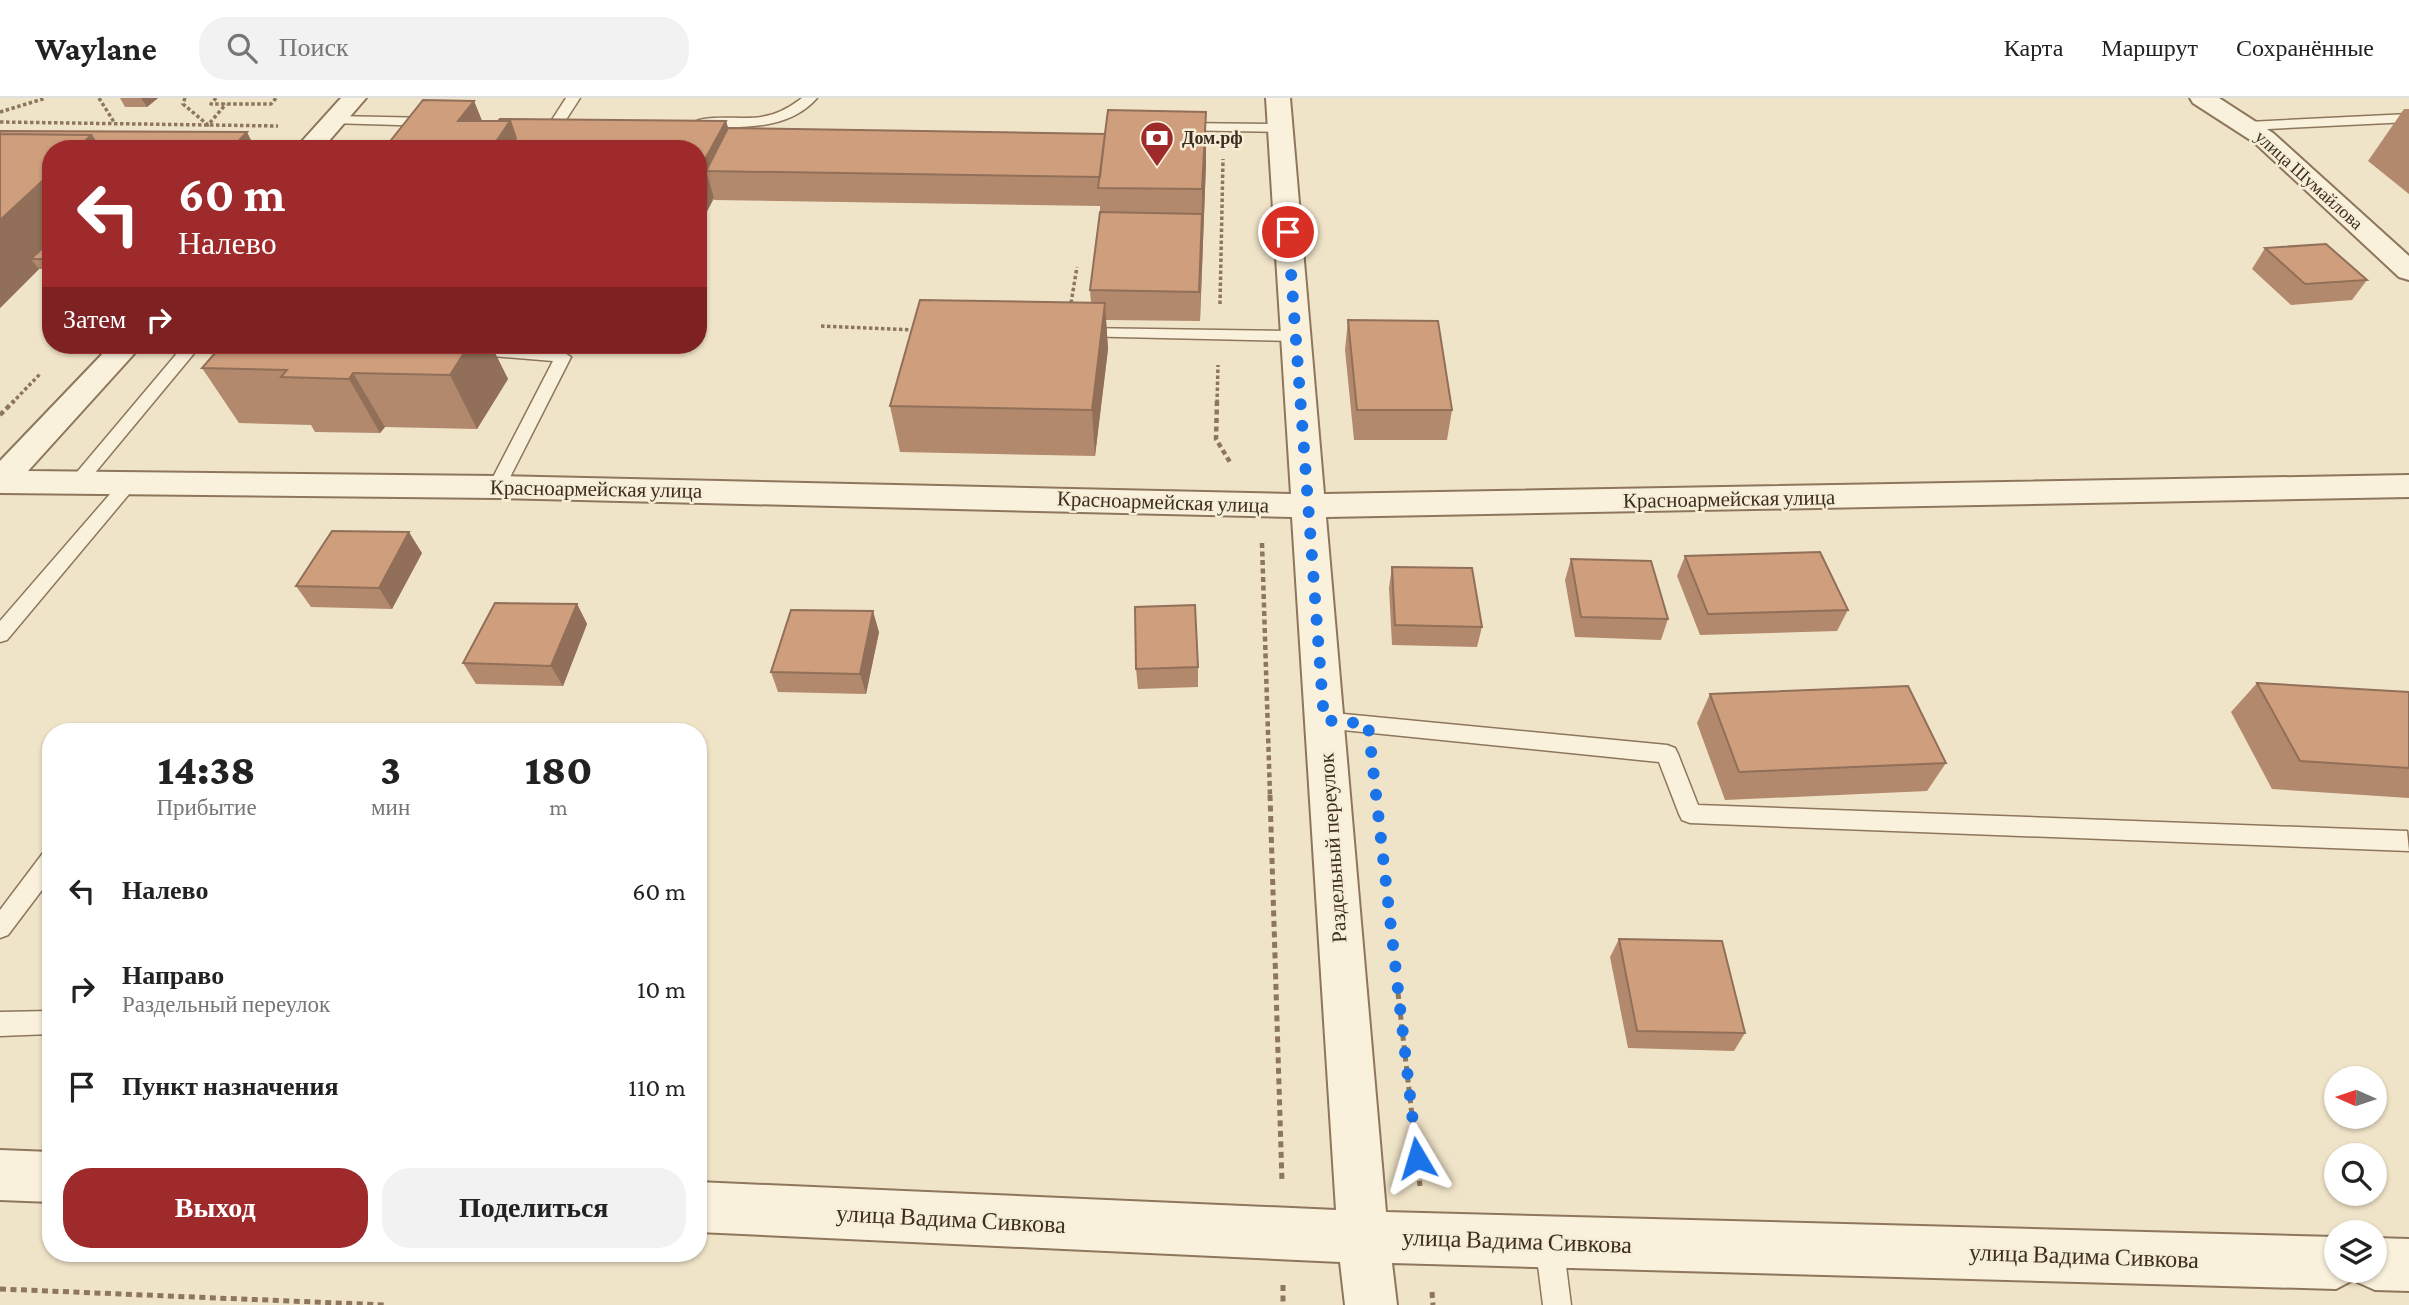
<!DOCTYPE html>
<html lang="ru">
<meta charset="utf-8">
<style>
:root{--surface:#fff;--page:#f2f2f2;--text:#222;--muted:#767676;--line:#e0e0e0;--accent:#9e2a2b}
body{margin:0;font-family:"Crimson Pro",serif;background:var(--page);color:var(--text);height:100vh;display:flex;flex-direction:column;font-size:26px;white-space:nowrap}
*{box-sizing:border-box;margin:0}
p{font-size:23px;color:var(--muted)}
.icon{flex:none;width:38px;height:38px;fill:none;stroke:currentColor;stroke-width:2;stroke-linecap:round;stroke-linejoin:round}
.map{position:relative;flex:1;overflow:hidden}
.side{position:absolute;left:42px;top:625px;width:665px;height:539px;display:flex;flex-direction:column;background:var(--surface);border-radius:28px;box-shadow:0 2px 5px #0004}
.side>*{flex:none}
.hud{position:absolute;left:42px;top:42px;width:665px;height:214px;border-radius:28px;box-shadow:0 2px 5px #0004;background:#9e2a2b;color:#fff;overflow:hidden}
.needle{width:46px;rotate:273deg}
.buttons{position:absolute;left:2324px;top:968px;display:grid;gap:14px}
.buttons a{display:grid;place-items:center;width:63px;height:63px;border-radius:50%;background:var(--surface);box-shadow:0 2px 5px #0004;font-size:35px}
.pin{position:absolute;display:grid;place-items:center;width:60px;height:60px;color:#fff;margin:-30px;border:4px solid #fff;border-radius:50%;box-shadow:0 2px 7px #0007}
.me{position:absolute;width:77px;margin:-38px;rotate:353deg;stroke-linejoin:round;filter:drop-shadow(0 0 5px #0008)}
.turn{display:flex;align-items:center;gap:24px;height:147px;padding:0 21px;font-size:32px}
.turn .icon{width:91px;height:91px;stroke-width:2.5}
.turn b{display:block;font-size:49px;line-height:60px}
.then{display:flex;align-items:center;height:66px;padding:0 21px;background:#0003;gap:14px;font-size:26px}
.eta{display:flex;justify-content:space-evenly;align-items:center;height:119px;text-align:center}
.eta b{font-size:42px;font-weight:800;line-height:49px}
.primary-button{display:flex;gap:14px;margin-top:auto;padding:14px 21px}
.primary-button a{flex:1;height:80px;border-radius:28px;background:var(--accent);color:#fff;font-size:28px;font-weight:800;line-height:80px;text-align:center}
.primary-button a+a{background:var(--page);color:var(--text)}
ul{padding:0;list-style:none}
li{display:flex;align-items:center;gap:21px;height:98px;padding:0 21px}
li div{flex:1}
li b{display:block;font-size:26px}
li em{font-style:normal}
header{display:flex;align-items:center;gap:42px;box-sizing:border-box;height:98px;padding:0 35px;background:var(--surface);border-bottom:2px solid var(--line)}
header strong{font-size:33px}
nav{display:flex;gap:38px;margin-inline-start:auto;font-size:24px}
.search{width:490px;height:63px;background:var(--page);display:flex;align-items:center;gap:18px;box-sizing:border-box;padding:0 24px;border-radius:28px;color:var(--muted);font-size:26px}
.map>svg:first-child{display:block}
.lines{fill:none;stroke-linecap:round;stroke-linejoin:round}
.service-casing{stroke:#8d765c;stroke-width:3}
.minor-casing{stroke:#8d765c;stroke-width:4}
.path-far2{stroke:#8d765c;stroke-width:3.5;stroke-dasharray:3.5 2.5;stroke-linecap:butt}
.path-far1{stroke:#8d765c;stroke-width:4.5;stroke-dasharray:5 3.5;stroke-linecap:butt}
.path{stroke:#8d765c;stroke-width:5;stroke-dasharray:6 4.5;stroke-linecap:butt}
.service{fill:#faf1dc;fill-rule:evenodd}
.minor{fill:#faf1dc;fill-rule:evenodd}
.wall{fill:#b2896c}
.shaded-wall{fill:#916f58}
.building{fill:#cf9f7d;stroke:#916f58;stroke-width:2}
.route{stroke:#1a73e8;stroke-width:12;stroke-dasharray:0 21.6}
.labels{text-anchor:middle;stroke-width:5;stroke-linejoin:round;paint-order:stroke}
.far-poi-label{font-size:18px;font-weight:bold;fill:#3d2e20;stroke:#f7eed8;text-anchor:start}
.far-street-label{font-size:18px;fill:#3d2e20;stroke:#f7eed8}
.street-label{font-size:21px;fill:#3d2e20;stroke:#f7eed8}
.near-street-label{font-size:24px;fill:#3d2e20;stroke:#f7eed8}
</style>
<header>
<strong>Waylane</strong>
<div class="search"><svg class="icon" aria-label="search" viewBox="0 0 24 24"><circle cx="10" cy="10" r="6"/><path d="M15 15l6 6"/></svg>Поиск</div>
<nav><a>Карта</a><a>Маршрут</a><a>Сохранённые</a></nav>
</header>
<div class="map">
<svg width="2409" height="1207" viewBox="0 0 2409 1207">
<rect width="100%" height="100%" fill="#f0e4c8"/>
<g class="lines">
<g class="service-casing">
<path id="service" d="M 566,0 L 580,0 L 549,48 L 539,48 L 537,45 Z
M 802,0 L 817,0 C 793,28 753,30 719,29 C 710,29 700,31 693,25 C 704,16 744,22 761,19 C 776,17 789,10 802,0 Z
M 2409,16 L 2409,24 L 2248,32 L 2241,28 L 2248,24 Z
M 334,18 L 433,20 L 440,24 L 433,28 L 329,25 L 327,22 Z
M 1178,25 L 1281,26 L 1288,30 L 1281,34 L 1173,32 L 1171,29 Z
M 1081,230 L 1295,233 L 1303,238 L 1295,243 L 1075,238 L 1073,235 Z
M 184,247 L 201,247 L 84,388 L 72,388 L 69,384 L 72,380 Z
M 450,247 L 563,254 L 571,259 L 503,393 L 491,393 L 488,389 L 553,263 L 456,255 L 450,253 L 448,250 Z
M 129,379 L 138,385 L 135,389 L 7,542 L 0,544 L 0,523 L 123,381 Z
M 1323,614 L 1667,647 L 1675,650 L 1678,656 L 1698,707 L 2407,733 L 2409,753 L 1690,725 L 1682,722 L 1679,716 L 1659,664 L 1323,630 L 1315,628 L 1312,622 L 1315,616 Z
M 51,752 L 51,780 L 8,837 L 0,840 L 0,812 L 43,755 Z
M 51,913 L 51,936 L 0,938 L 0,914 Z
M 1549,1130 L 1559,1134 L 1563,1144 L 1571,1207 L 1543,1207 L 1535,1144 L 1539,1134 Z"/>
</g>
<g class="minor-casing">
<path id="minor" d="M 341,0 L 366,0 L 322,51 L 295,51 Z
M 1266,0 L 1290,0 L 1324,396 L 2409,377 L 2409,399 L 1326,419 L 1386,1114 L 2336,1139 L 2336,1172 L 2375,1172 L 2375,1140 L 2409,1141 L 2409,1193 L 2375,1192 L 2357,1184 L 2355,1181 L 2336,1191 L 1392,1165 L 1397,1207 L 1345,1207 L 1340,1164 L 698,1134 L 698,1084 L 1336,1112 L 1292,419 L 497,400 L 0,395 L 0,363 L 111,247 L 142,247 L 28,373 L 497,378 L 1291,396 Z
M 2190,0 L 2219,0 L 2273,35 L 2409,158 L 2409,182 L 2399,179 L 2255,45 L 2193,5 Z
M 0,1052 L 51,1054 L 51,1104 L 0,1102 Z"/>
</g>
<path class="path-far2" d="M 99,0 L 114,24
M 185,0 L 183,6 L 208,27 L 226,6
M 216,0 L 211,6 L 271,6 L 276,0
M 0,14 L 46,0
M 0,24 L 278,28
M 262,51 L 269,44
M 1071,205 L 1077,169
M 1220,206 L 1223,61
M 821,228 L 914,232
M 12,305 L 41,275
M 1217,305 L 1218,267"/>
<path class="path-far1" d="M 1217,303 L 1216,341 L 1231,366
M 0,317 L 14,303
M 1262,445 L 1270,698"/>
<path class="path" d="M 1270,697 L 1282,1084
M 1398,895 L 1420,1088
M 1283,1187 L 1283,1207
M 0,1191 L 386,1207
M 1432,1194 L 1433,1207"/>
<use href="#service" class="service"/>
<use href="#minor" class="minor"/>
</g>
<path class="wall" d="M 120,0 L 158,0 L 147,9 L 125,9 Z
M 474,3 L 482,23 L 726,23 L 728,30 L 1206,65 L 1200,223 L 1106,222 L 1108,251 L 1095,358 L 900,354 L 890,308 L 1091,205 L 1090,192 L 1100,114 L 1100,108 L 714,102 L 714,100 L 698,130 L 698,51 L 384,51 Z
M 2404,11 L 2409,11 L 2409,96 L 2368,63 Z
M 0,33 L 252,44 L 51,51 L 51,171 L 39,171 L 0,210 Z
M 2265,150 L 2367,182 L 2352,202 L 2291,207 L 2252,171 Z
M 1348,222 L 1452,312 L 1447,342 L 1354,342 L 1345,252 Z
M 216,247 L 491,247 L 508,281 L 477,331 L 385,329 L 380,335 L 315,334 L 311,327 L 239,325 L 202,270 L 219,250 Z
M 422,455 L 392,511 L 311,509 L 296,488 Z
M 1685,458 L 1848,512 L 1837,533 L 1700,537 L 1677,478 Z
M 1571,461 L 1668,521 L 1661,542 L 1575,539 L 1565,482 Z
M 1392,469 L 1482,529 L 1477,549 L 1392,547 L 1389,490 Z
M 577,506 L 587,526 L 563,588 L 476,586 L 463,565 Z
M 879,534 L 866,596 L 778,594 L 771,574 Z
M 1198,569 L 1198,589 L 1138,591 L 1136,571 Z
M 2257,585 L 2409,594 L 2409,700 L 2272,691 L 2231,614 Z
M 1710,596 L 1946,665 L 1927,693 L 1725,702 L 1697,625 Z
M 1619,841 L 1745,935 L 1734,953 L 1628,950 L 1610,859 Z"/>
<path class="shaded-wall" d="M 141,0 L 158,0 L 147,9 Z
M 474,3 L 489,40 L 458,23 Z
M 1206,14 L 1206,65 L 1200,223 L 1202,91 Z
M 510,23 L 521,51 L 491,51 Z
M 726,23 L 736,58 L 706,73 L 714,100 L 698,130 L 698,74 Z
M 247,34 L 252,44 L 246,51 L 231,51 Z
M 91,37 L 100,51 L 77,51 Z
M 51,75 L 51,160 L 31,161 L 39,171 L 0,210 L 0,122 Z
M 1105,205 L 1108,251 L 1095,358 L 1092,312 Z
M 469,247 L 491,247 L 508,281 L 477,331 L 450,277 Z
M 353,275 L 385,329 L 380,335 L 349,281 Z
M 409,434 L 422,455 L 392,511 L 379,490 Z
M 577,506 L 587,526 L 563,588 L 551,568 Z
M 873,513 L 879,534 L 866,596 L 860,576 Z"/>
<path class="building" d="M 423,2 L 474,3 L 458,23 L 510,23 L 491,51 L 384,51 Z
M 1108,12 L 1206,14 L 1202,91 L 1098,90 Z
M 500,21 L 726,23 L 698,74 L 698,51 L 509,51 L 516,40 L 510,23 L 498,23 Z
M 728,30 L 1105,36 L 1100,79 L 706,73 Z
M 0,33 L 247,34 L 231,51 L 100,51 L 91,37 L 0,36 Z
M 0,36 L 91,37 L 77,51 L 51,51 L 51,75 L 0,122 Z
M 1100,114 L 1202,116 L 1199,194 L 1090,192 Z
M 51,142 L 51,161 L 31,161 Z
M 2326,146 L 2367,182 L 2305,186 L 2265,150 Z
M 920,202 L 1105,205 L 1092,312 L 890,308 Z
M 1348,222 L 1438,223 L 1452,312 L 1357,312 Z
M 222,247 L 469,247 L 450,277 L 353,275 L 349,281 L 281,279 L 287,272 L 202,270 Z
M 332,433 L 409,434 L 379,490 L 296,488 Z
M 1820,454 L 1848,512 L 1708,516 L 1685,458 Z
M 1571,461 L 1651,463 L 1668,521 L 1581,519 Z
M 1392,469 L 1472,470 L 1482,529 L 1395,527 Z
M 495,505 L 577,506 L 551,568 L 463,565 Z
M 1195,507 L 1198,569 L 1136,571 L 1135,509 Z
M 791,512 L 873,513 L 860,576 L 771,574 Z
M 2257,585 L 2409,594 L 2409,670 L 2300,663 Z
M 1908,588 L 1946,665 L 1739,674 L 1710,596 Z
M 1619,841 L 1722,843 L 1745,935 L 1637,933 Z"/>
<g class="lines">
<path class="route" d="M 1288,134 L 1324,622 L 1368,626 L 1417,1060"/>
</g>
<defs>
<g id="bank-pin" transform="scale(1.75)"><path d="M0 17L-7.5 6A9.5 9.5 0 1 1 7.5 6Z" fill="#9e2a2b" stroke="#f7eed8"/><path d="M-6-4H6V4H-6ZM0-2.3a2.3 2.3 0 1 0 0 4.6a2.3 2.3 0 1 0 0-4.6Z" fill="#fff"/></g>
</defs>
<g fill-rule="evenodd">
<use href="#bank-pin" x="1157" y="40"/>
</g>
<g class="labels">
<g class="far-poi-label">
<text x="1182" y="46">Дом.рф</text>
</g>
<g class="far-street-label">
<text transform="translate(2309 82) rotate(42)" y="6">улица Шумайлова</text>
</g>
<g class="street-label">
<text transform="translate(596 391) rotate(1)" y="7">Красноармейская улица</text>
<text transform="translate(1729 401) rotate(-1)" y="7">Красноармейская улица</text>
<text transform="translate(1163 404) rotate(2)" y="7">Красноармейская улица</text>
<text transform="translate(1333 750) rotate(-94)" y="7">Раздельный переулок</text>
</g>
<g class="near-street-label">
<text transform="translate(951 1121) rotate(3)" y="8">улица Вадима Сивкова</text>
<text transform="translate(1517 1143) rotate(2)" y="8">улица Вадима Сивкова</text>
<text transform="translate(2084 1158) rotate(2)" y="8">улица Вадима Сивкова</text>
</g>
</g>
</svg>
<div class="buttons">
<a><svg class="needle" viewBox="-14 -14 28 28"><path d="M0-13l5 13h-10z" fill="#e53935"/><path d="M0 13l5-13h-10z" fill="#767676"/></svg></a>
<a><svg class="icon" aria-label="search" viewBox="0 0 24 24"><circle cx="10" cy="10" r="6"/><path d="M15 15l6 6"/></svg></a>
<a><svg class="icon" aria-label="layers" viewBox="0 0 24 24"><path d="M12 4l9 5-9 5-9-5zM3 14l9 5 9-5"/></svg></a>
</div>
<div class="pin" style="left:1288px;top:134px;background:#d93025"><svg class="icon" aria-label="arrive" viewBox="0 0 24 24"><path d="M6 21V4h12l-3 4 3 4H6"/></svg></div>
<svg class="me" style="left:1417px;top:1060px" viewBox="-20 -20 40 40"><path d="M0-17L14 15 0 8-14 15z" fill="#1a73e8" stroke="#fff" stroke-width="4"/></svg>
<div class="hud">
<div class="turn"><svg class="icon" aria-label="left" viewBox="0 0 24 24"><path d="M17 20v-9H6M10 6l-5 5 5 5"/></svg><div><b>60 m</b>Налево</div></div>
<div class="then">Затем<svg class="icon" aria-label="right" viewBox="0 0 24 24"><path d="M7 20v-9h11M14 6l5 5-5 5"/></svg></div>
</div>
<section class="side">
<div class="eta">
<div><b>14:38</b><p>Прибытие</p></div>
<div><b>3</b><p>мин</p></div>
<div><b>180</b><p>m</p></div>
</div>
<ul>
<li><svg class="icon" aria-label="left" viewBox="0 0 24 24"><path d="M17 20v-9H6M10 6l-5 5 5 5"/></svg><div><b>Налево</b></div><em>60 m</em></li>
<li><svg class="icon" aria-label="right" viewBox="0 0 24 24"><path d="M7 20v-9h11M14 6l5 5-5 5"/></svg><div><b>Направо</b><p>Раздельный переулок</p></div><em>10 m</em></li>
<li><svg class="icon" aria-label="arrive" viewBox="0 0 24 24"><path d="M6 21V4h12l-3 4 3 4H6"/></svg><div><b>Пункт назначения</b></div><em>110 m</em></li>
</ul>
<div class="primary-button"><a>Выход</a><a>Поделиться</a></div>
</section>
</div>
